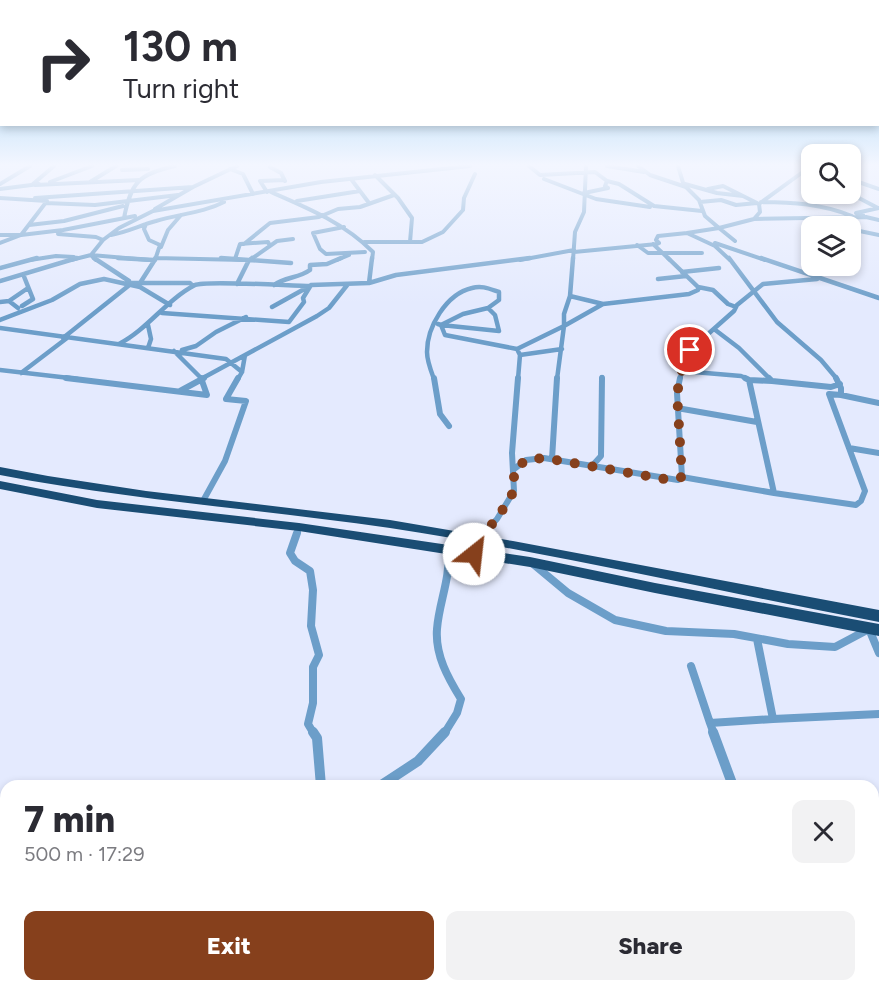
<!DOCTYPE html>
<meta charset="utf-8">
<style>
:root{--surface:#fff;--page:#f2f2f3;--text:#2b2b33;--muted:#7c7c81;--accent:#86401c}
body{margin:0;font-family:Figtree,sans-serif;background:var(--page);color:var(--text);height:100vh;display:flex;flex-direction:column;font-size:22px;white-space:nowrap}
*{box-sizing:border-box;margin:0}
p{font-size:20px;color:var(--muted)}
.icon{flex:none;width:33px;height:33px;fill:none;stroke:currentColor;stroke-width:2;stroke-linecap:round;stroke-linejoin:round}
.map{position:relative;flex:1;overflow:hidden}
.details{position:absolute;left:0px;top:780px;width:879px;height:212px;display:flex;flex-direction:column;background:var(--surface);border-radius:18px 18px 0 0;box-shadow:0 3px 9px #0003}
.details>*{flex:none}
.hud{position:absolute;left:0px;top:0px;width:879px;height:126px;box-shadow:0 3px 9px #0003;background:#fff;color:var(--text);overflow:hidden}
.buttons{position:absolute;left:801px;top:144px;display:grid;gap:12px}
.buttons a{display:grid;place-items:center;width:60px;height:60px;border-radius:12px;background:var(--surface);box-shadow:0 3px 9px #0003;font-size:30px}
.pin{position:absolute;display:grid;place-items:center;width:51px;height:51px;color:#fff;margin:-26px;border:3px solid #fff;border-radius:50%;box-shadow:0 2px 6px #0007}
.me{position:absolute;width:66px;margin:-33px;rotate:29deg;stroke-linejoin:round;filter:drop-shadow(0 0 4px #0008)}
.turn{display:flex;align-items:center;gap:21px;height:126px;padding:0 24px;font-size:27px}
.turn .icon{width:78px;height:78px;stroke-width:2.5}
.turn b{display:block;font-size:42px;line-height:51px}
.round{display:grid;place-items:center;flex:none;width:63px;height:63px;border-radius:12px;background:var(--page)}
.summary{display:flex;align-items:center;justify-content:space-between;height:102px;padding:0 24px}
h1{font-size:36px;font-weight:800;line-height:45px}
.cta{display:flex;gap:12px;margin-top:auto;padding:12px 24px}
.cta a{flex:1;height:69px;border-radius:12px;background:var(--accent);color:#fff;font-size:24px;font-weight:800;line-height:69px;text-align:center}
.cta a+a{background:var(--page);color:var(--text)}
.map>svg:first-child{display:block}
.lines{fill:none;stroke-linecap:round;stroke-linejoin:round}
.minor-far4{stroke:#6c9ec9;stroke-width:4}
.minor-far3{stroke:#6c9ec9;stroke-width:4.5}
.minor-far2{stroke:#6c9ec9;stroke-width:6}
.minor-far1{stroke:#6c9ec9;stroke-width:8}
.minor{stroke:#6c9ec9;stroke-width:10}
.trunk{fill:#1a4d74;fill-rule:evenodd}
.route{stroke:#86401c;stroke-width:10;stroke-dasharray:0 18}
</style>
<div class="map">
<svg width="879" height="991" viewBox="0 0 879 991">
<rect width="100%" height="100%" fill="#e4eafe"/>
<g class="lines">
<path class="minor-far4" d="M 529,166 L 540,175 L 595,172 L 607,181 L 619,184 L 654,206 L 702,211
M 607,166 L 644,172
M 638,166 L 650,175 L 686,187 L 699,200 L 705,216 L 719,228 L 687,233 L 715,246 L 730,260
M 678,166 L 684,186
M 270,167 L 281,173 L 285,181
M 230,169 L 243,174 L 253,194
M 122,170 L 148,169
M 375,175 L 398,198 L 412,218 L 410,242
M 351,179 L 369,203
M 544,179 L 596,199 L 650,207
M 850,179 L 879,189
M 50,182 L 92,166
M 90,182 L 116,166
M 0,184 L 30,166
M 33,184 L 54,166
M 685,184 L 717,193 L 743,196
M 35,185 L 139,180
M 0,189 L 39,184
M 708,189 L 723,186 L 757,203
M 267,192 L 260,181 L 284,180
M 271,192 C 308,208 344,223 373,252 L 372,260
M 584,193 L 608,188 L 605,186 L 607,181
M 857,197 L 878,208
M 0,198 L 47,201 L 21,235 L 0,235
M 35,198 L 193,187
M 297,201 L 360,191
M 700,202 L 721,200 L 736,205 L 757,203
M 761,202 C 793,202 822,204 852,216
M 46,203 L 95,205 L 178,195
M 155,209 L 193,187 L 237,166
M 863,215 L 856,213 L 879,208
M 124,218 C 131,182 139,174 175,166
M 754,219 L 866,217 L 879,220
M 814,222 L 839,226
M 146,224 L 144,229 L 149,240 L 160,245 L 155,260
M 29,225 L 64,221 L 123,206
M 344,227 L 313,233 L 320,249 L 326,254 L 365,252
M 719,228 L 754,219 L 760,212 L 759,204 L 811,166
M 719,228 L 735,241
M 850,229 L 879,235
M 58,234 L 96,237 L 103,240
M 111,235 C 127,232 141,225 156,221 C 179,214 203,213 224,202
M 364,242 L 422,242 L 443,232 L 463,210 L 464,198 L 475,174
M 0,243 L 21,235 L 63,230 L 135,216
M 715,243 L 765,260
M 244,244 L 270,223 L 319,217 L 338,209 L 360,207 L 394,195
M 653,244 L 670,260
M 637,245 L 648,253 L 702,253
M 161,247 L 168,230 L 181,215
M 574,252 L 657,244 L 659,243 L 656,240 L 658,236 L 687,233
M 155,258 L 244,260
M 235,259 L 240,244 L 268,242 L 270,246
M 30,260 L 56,256 L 74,257
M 71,260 L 91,255 L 103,240 L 119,228 L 153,211 L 321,182 L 470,166
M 96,260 L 91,255 L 149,260
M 250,260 L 277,241 L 293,239
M 337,260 L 349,255
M 520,260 L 574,250
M 573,260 L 575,232 L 584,212 L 586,166"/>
<path class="minor-far3" d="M 94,258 L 129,281
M 118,258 L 154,260
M 221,258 L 291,263
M 668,258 L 698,287 L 713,290 L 728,304 L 736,307
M 729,258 L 777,322 L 821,360 L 837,379
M 761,258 L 879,298
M 250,260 L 252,258
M 0,268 L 37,258
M 682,272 L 719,268
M 658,279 L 686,276
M 0,281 L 77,258
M 140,283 L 190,283 L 193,286
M 369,283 L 396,275 L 530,258
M 237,284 L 249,260
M 274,285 C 285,277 299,278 310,270 L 310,265 L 327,264 L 341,258
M 570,296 L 603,304
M 9,301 L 28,288
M 0,302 L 9,301 L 18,308
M 22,306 L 33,299 L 23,274
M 272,307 L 308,287
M 488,308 L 495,315 L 499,331 L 441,325 L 463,314 Z
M 162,313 L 289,322 L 304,302 L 303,298 L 311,285 L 369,283 L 372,258
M 0,320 L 52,300 L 80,284 L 104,279 L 140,287 L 170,305
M 438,324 L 441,325 L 445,335 L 517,349
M 148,325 L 151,339 L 148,348
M 0,328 L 226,359 L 242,372
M 714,329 L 739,348 L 770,379
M 63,338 L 132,283 L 140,283 L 156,258
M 119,344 C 148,329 166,300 195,285 C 205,280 293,286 310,286
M 182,350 L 196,346 L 216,332 L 246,317
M 174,351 L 202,379
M 520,355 L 562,349
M 0,370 L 78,379
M 682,371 L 741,376 L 748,379
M 21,373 L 67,338
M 201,379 L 317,316 L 329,308 L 348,284
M 238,379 L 242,372 L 245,355
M 434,379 C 431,371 427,361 427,352 C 427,327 446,294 472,288 C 482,285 490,289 499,292 L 499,300 L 488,308
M 518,379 L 520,355 L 517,349 L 564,326 L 564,314 L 570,296 L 573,258
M 557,379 L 564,326 L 603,304 L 689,294 L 698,290 L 698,287
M 602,379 L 602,377
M 680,379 L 682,371 L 678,360 L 682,353 L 690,350 L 734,311 L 737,305 L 763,284 L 817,279"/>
<path class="minor-far2" d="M 66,378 L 207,395 L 201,378
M 434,378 L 440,414 L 449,426
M 745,378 L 749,380
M 836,378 L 841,388 L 841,395 L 829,394 L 849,448 L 879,453
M 772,381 L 831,387 L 840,384
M 180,391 L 204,378
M 841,395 L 879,403
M 677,408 L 757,422
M 552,459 L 557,378
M 592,466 L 601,456 L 602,378
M 514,469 L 526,460 L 544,458 L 678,480 L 682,477 L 677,393 L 680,378
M 682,477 L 774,493 L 749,380 L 772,381 L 769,378
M 774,493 L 856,505 L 861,501 L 865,491 L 849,448
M 203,501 L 225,461 L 246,401 L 226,399 L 238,378
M 297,534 L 299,527
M 483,534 L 497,519 L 514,491 L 512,453 L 518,378"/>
<path class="minor-far1" d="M 297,533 L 290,553 L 295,561 L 310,571 L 313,590 L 311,626 L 319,655 L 313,667 L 313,703 L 308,724 L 314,734
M 474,554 L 477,540 L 484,533
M 532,563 L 568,593 L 615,620 L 666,631 L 734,634 L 788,644 L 835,647 L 869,629 L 879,653
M 691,666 L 710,723
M 773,719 L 879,714
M 444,734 L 457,713 L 461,699 C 448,678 435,655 437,629 C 439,602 451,578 448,550
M 714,734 L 710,723 L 773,719 L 757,639"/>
<path class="minor" d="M 313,732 L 317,738 L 321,786
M 713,732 L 733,786
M 380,786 L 418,761 L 445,732
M 873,948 L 879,959
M 873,966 L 879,966
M 314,986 L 314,991
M 130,991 L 137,986"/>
<path class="trunk" d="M 0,467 L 48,476 L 146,491 L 390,520 L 513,541 L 879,610 L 879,622 C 716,591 554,553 390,528 C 260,509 129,500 0,475 Z
M 0,481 L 97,500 L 299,523 L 530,557 L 655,583 L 879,624 L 879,636 L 655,593 L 530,567 L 299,531 L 97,508 L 0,489 Z"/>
</g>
<linearGradient id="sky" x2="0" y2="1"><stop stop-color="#7ec6f1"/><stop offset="0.54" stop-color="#f3f6ff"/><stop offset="1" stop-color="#f3f6ff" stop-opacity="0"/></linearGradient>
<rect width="879" height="305" fill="url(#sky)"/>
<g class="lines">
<path class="route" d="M 474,554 L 477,540 L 497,519 L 514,491 L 514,470 L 526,460 L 544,458 L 670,480 L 682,477 L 677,393 L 682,371 L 678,360 L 682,353 L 690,350"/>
</g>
</svg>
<div class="buttons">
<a><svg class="icon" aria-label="search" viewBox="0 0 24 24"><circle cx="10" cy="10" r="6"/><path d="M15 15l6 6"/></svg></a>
<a><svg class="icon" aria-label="layers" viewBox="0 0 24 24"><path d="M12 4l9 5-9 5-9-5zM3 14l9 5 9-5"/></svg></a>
</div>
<div class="pin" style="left:690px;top:350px;background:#d93025"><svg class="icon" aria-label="arrive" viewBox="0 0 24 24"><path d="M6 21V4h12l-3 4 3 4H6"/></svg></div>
<svg class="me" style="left:474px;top:554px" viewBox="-20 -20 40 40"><circle r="19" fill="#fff"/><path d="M0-13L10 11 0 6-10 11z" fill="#86401c"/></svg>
<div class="hud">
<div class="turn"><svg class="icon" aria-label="right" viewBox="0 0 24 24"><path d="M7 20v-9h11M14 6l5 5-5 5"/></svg><div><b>130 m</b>Turn right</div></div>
</div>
<section class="details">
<div class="summary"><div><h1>7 min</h1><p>500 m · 17:29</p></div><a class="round"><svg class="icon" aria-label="close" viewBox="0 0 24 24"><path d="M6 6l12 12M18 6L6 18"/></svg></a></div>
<div class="cta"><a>Exit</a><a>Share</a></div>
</section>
</div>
